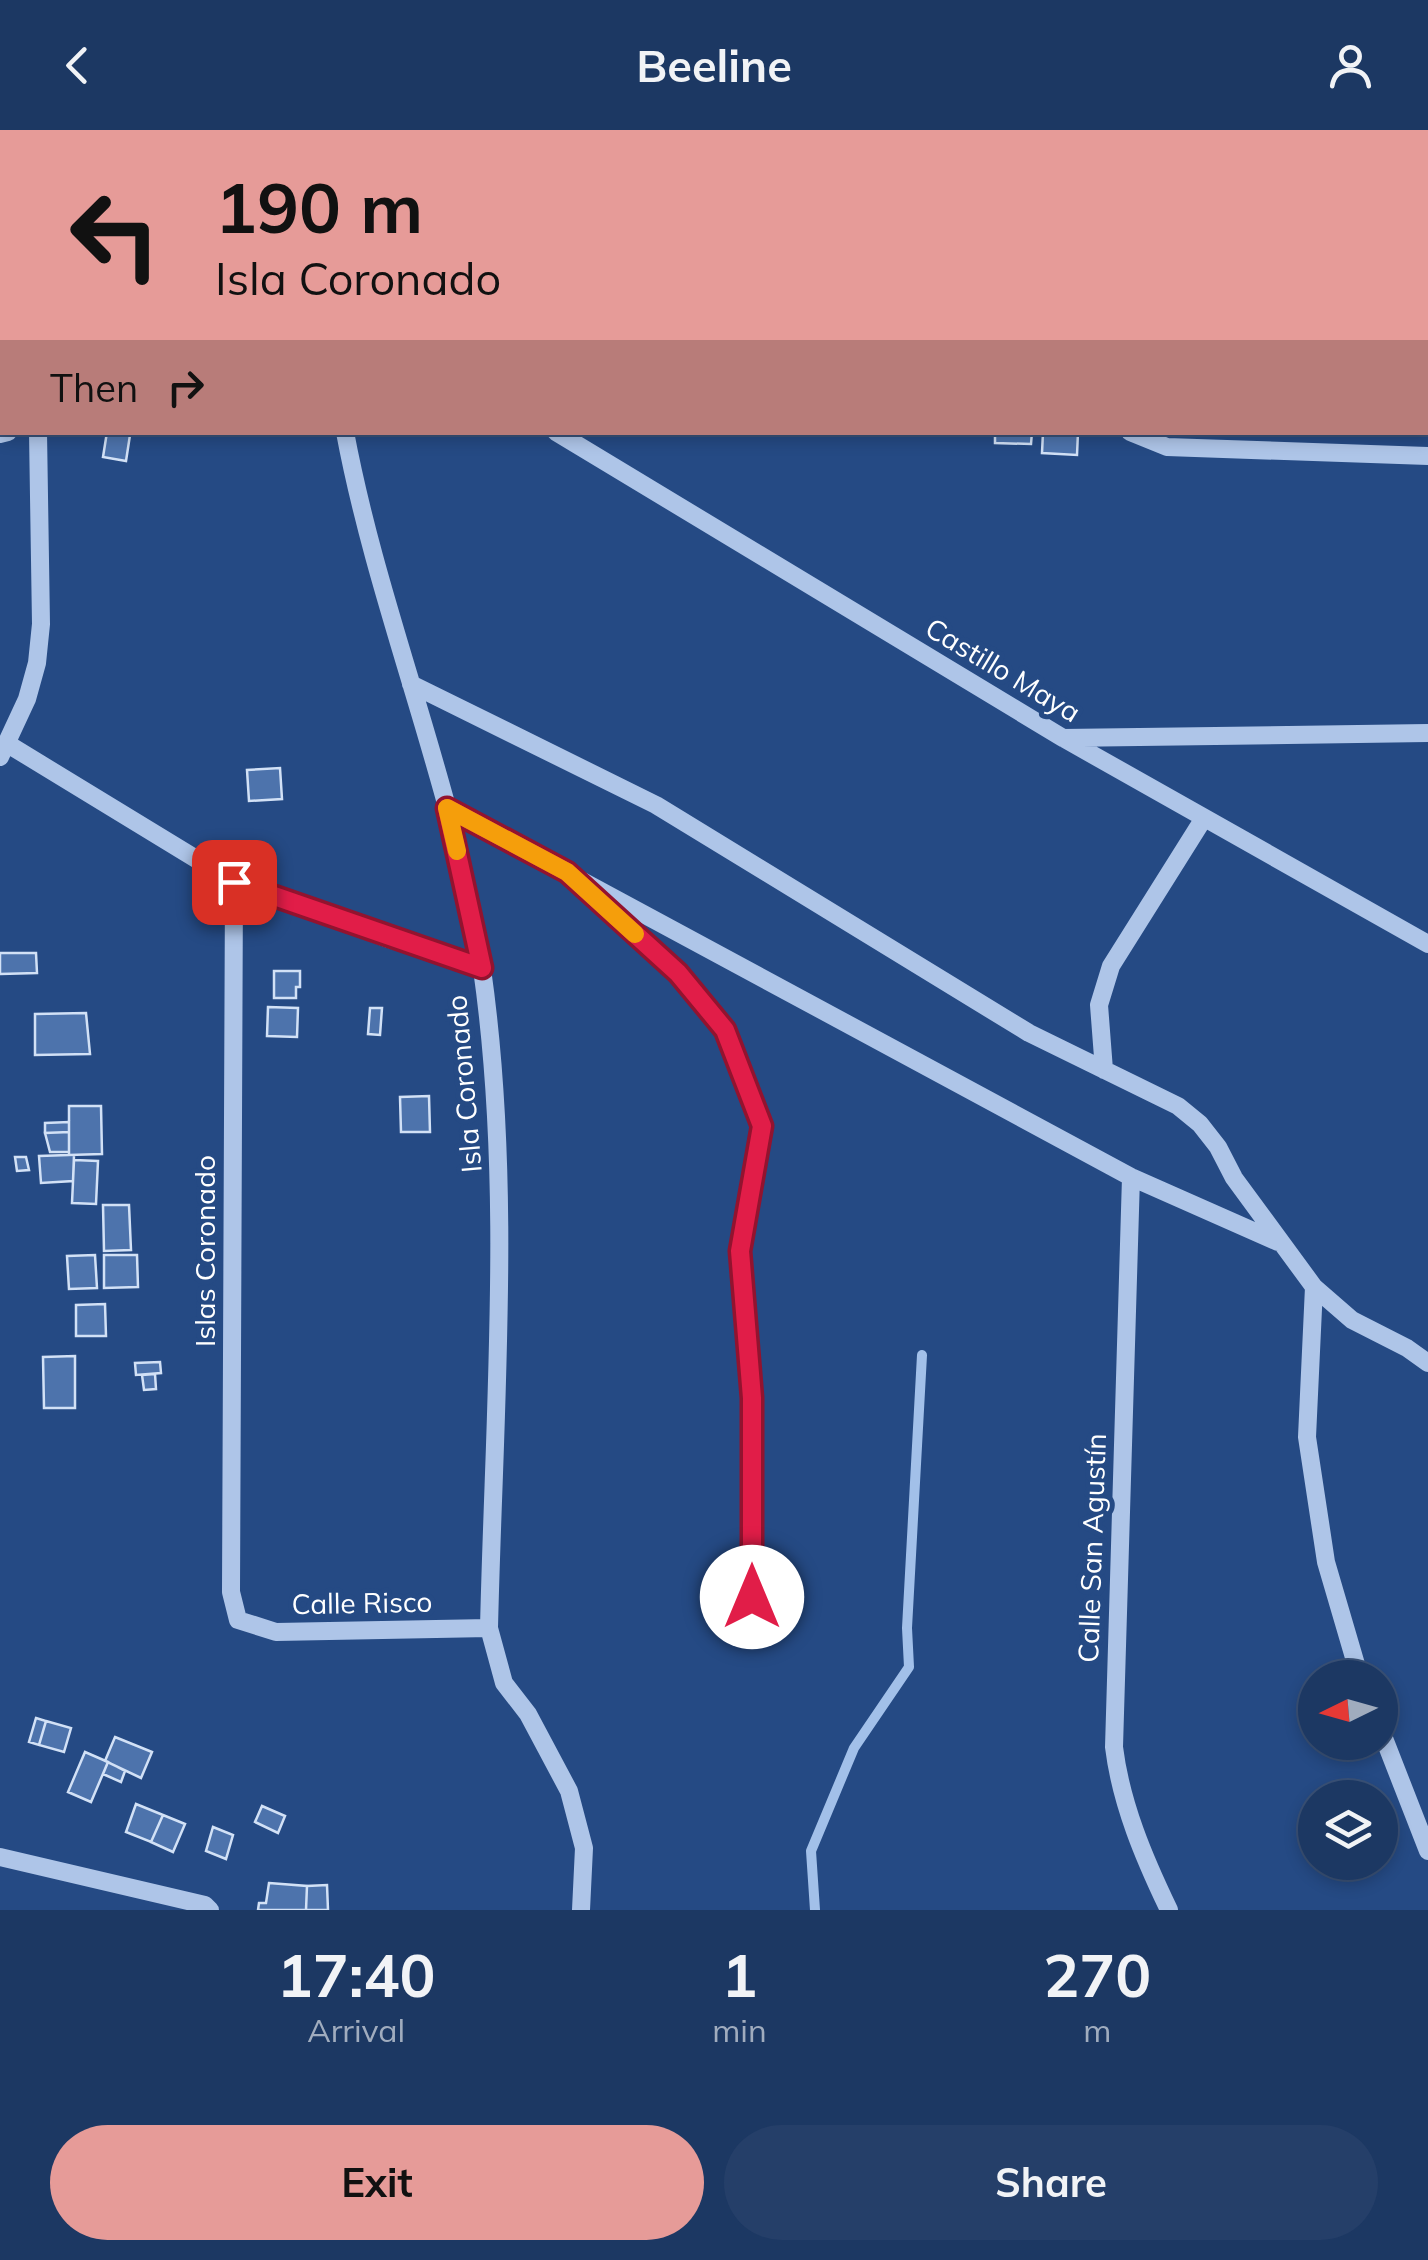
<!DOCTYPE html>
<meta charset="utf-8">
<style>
:root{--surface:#1c3863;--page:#253f69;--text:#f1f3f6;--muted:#a0acbe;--line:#3a5278;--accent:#e69b98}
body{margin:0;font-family:Mulish,sans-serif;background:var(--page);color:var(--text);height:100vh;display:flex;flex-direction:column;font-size:38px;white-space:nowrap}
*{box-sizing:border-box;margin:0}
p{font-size:32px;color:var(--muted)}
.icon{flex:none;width:55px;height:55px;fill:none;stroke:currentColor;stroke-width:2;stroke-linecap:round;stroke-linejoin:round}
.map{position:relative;height:1780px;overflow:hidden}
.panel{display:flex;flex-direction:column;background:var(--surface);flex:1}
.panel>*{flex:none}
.guide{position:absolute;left:0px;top:0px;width:1430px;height:305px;box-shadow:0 5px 15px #0003,0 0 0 2px var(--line);background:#e69b98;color:#111;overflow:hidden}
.needle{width:65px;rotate:265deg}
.controls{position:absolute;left:1298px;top:1530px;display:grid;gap:20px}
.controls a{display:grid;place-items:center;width:100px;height:100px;border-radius:50%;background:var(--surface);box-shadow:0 5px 15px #0003,0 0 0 2px var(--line);font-size:50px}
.pin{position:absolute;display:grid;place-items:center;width:85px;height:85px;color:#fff;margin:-42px;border-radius:20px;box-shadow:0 5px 15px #0006}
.me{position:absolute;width:110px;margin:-55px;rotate:0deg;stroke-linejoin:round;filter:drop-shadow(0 0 8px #0008)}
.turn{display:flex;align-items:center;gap:35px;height:210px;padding:0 50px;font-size:45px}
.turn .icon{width:130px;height:130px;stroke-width:2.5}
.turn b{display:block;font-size:70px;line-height:85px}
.then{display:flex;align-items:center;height:95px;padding:0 50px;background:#0003;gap:20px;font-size:38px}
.eta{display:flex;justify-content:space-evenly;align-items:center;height:170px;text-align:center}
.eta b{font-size:60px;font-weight:700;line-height:70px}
.button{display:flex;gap:20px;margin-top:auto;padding:20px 50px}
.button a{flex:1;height:115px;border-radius:60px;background:var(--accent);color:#111;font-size:40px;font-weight:700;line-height:115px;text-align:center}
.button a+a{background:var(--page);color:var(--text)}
header{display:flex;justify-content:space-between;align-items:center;height:130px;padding:0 50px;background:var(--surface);font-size:45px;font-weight:700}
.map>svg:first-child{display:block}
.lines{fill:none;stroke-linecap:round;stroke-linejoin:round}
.stream{stroke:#a2c0e9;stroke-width:10}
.building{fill:#4d73ac;stroke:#d2e1f6;stroke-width:2.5}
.minor{stroke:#aec5e8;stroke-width:18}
.route-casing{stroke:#92132f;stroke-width:25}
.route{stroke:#e11d48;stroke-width:18}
.slow{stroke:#f59e0b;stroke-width:18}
.labels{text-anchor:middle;stroke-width:10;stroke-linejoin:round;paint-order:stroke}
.street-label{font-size:28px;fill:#fff;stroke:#254a84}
</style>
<header><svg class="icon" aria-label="back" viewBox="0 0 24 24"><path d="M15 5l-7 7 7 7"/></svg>Beeline<svg class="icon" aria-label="person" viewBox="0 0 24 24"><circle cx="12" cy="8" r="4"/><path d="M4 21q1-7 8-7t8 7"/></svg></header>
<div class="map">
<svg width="1428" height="1780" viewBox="0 0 1428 1780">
<rect width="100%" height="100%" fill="#254a84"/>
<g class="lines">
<path class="stream" d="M 815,1780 L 811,1721 L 854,1618 L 909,1537 L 907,1498 L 922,1225"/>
</g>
<path class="building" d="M 107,302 L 130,305 L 126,331 L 103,327 Z
M 995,302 L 1032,302 L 1031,314 L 995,313 Z
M 1043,302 L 1078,302 L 1077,325 L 1042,323 Z
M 280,638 L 282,669 L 249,671 L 247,640 Z
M 0,823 L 36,823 L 37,843 L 0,844 Z
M 274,841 L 300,841 L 300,857 L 296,857 L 296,868 L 274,868 Z
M 268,877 L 298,878 L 297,907 L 267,906 Z
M 370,878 L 382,878 L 380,905 L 368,904 Z
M 86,883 L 90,924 L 35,925 L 35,884 Z
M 429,966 L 430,1002 L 401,1002 L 400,967 Z
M 69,976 L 101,976 L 102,1024 L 69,1025 Z
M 69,992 L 69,1002 L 45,1003 L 45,993 Z
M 69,1002 L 69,1022 L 50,1022 L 45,1003 Z
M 69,1025 L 74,1025 L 73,1051 L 41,1053 L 39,1026 Z
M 15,1027 L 26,1027 L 29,1040 L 17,1041 Z
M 74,1030 L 98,1031 L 96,1074 L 72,1073 Z
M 103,1075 L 129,1075 L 131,1120 L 104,1121 Z
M 95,1125 L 97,1158 L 69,1159 L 67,1126 Z
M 104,1125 L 137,1125 L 138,1157 L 104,1158 Z
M 105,1174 L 106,1206 L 76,1206 L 76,1175 Z
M 75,1226 L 75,1278 L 44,1278 L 43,1227 Z
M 160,1232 L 161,1243 L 136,1245 L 135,1233 Z
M 155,1244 L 156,1259 L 144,1260 L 142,1245 Z
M 36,1588 L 46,1591 L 39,1615 L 29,1612 Z
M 46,1591 L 71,1598 L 64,1622 L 39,1615 Z
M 115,1607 L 152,1622 L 141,1648 L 105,1631 Z
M 85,1622 L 108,1632 L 91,1672 L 68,1662 Z
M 108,1632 L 125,1641 L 121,1652 L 103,1644 Z
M 136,1674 L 163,1685 L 151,1712 L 126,1702 Z
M 262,1676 L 285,1686 L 278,1703 L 255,1692 Z
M 163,1685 L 185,1694 L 173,1722 L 151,1712 Z
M 213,1697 L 233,1705 L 226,1729 L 206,1721 Z
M 269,1753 L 307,1756 L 306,1780 L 258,1780 L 259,1773 L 266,1773 Z
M 327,1755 L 328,1780 L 306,1780 L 307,1756 Z"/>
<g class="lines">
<path class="minor" d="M 339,2 L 339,0
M 0,7 L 2,8
M 345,302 C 379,484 455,656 482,839 C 513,1056 494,1280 489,1498 L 504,1553 L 528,1584 L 569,1661 L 584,1718 L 581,1780
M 556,302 L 1063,608 L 1428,814
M 1130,302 L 1167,317 L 1428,326
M 0,304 L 8,302
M 411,554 L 656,675 L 1029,903 L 1178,976 L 1200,994 L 1218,1017 L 1234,1048 L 1314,1157 L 1352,1190 L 1407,1218 L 1428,1233
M 1063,608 L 1428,603
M 6,613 L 234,752 L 389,809 L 482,838
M 0,627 L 27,569 L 37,533 L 41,494 L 38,302
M 447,678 L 1131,1047 L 1278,1112
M 234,752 L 231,1462 L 238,1490 L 276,1502 L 489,1498
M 590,763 L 678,843 L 725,900 L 762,996 L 740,1121 L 752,1269 L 753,1507
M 1104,940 L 1099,875 L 1111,836 L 1204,688
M 1131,1047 L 1114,1617 C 1121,1674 1144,1728 1169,1780
M 1314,1157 L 1307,1307 L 1326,1432 L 1360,1548
M 1380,1598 L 1428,1721
M 0,1727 L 205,1775 L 210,1780"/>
</g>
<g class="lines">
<g class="route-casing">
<path id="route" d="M 234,752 L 482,838 L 447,678 L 567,742 L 678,843 L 725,900 L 762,996 L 740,1121 L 752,1268 L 752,1467"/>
</g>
<use href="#route" class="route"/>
<path class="slow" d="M 457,721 L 447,678 L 567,742 L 635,804"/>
</g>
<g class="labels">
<g class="street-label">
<text transform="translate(1003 540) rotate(31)" y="10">Castillo Maya</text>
<text transform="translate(464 954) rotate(-95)" y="10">Isla Coronado</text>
<text transform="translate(205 1121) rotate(-90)" y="10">Islas Coronado</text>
<text transform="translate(1092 1418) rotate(-88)" y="10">Calle San Agustín</text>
<text transform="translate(362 1473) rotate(-1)" y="10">Calle Risco</text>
</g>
</g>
</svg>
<div class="controls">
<a><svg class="needle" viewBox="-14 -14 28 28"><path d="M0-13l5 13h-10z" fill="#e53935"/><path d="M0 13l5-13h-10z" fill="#a0acbe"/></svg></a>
<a><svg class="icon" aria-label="layers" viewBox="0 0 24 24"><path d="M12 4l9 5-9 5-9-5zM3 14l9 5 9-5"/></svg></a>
</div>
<div class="pin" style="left:234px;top:752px;background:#d93025"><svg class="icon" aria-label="arrive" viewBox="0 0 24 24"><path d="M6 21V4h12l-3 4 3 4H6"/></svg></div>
<svg class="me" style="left:752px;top:1467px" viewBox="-20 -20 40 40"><circle r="19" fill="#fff"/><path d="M0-13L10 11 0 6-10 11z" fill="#e11d48"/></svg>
<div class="guide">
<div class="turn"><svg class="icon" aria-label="left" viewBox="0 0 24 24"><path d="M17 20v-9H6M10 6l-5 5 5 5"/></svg><div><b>190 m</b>Isla Coronado</div></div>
<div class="then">Then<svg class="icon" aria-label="right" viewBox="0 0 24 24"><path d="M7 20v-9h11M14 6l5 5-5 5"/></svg></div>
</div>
</div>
<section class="panel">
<div class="eta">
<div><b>17:40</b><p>Arrival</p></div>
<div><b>1</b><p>min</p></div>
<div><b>270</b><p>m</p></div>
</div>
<div class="button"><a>Exit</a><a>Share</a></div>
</section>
